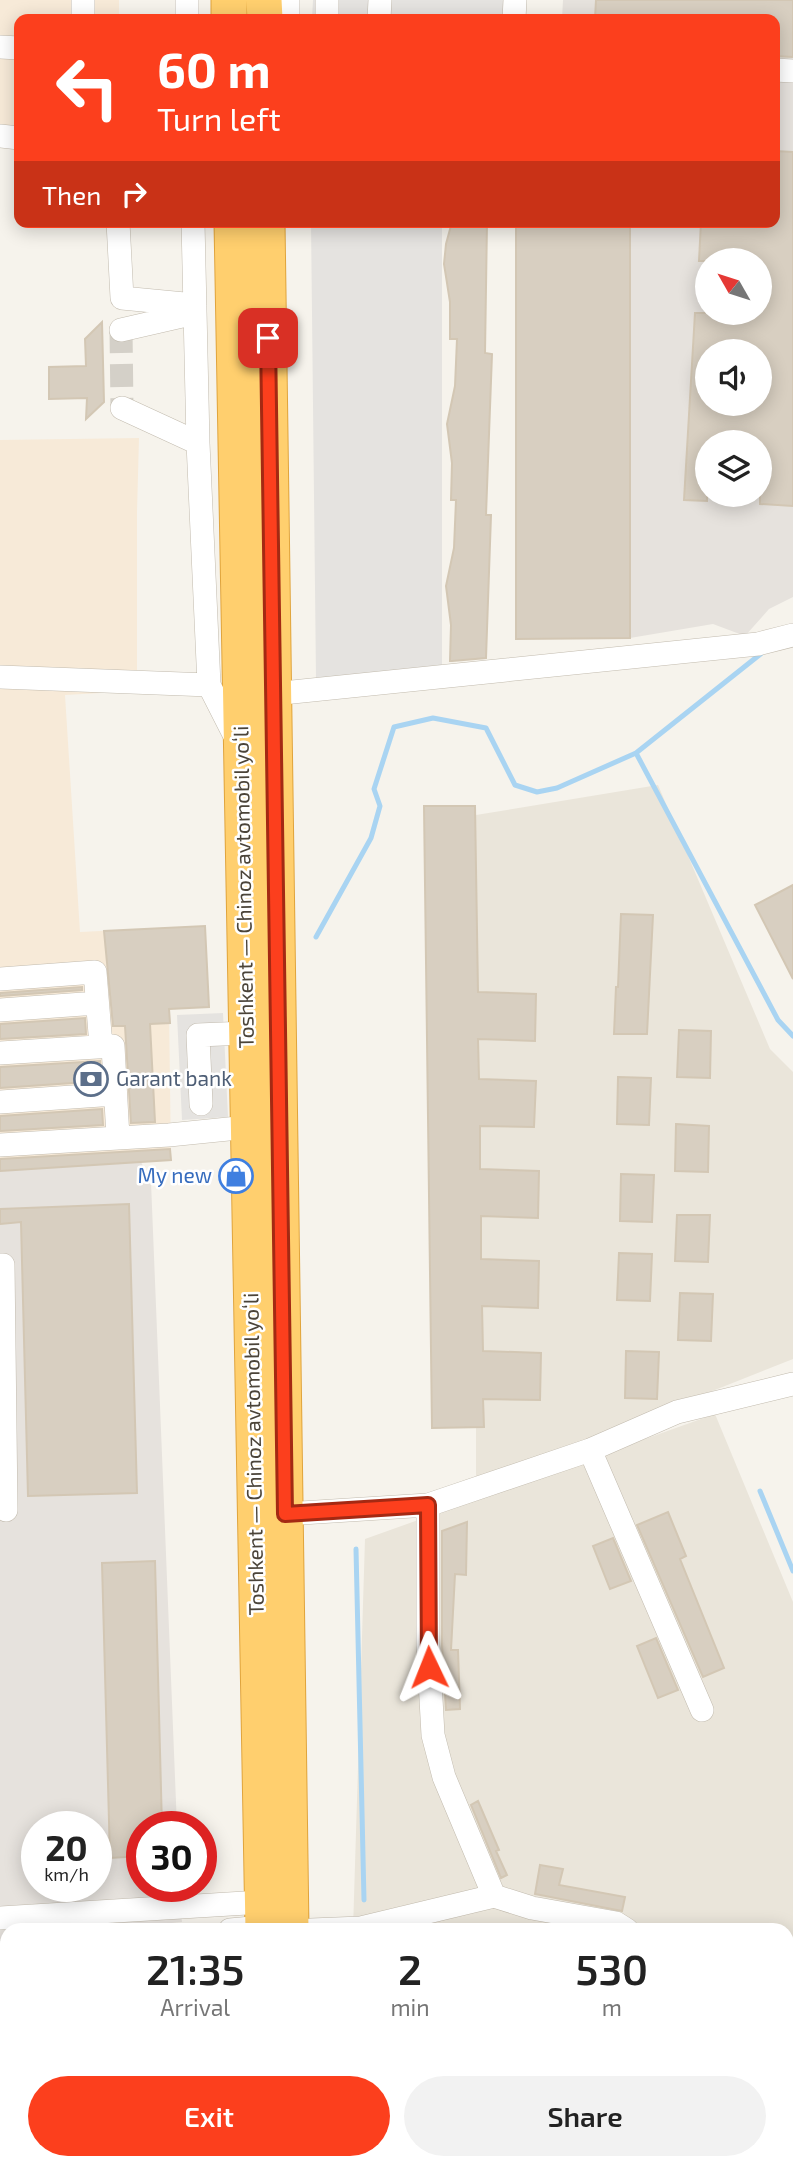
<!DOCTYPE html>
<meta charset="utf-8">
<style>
:root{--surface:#fff;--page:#f2f2f2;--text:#222;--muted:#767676;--accent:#fc3f1d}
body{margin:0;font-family:"Exo 2",sans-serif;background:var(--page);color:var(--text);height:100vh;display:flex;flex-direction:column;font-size:26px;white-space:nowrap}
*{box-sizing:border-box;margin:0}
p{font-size:23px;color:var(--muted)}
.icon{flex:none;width:38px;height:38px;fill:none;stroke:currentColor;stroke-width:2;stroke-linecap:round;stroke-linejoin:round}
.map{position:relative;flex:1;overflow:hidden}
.details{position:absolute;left:0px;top:1923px;width:794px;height:247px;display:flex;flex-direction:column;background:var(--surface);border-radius:21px 21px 0 0;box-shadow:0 4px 18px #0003}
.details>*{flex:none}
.hud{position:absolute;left:14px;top:14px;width:766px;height:214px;border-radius:14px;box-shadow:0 4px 18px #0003;background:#fc3f1d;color:#fff;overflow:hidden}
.needle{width:46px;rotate:309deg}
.tools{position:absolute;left:695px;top:248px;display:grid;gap:14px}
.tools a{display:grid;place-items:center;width:77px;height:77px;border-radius:50%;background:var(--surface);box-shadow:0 4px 18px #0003;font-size:35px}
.speed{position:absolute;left:21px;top:1811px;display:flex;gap:14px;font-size:35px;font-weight:700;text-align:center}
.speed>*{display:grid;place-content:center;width:91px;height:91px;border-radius:50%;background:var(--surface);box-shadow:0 4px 18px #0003;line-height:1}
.speed small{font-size:18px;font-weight:400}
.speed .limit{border:10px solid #d22;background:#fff;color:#111}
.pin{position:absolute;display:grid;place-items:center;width:60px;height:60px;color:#fff;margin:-30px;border-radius:14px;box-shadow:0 4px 10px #0006}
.me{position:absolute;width:77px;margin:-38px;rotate:358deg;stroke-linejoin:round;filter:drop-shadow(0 0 5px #0008)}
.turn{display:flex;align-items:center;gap:24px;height:147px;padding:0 28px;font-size:32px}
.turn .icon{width:91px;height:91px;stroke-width:2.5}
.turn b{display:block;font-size:49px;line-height:60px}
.then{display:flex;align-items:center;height:66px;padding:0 28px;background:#0003;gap:14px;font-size:26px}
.eta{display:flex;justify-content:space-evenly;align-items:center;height:119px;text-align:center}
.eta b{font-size:42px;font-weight:600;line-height:49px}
.action{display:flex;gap:14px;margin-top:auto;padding:14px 28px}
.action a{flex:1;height:80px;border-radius:42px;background:var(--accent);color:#fff;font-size:28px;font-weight:600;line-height:80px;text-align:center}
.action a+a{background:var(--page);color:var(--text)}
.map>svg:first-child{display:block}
.residential{fill:#eae5da}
.commercial{fill:#f7ead8}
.industrial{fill:#e6e2dd;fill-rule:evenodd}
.parking{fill:#e5e3e0}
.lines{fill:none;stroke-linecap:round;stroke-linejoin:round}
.stream{stroke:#a9d4f2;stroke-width:5}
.building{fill:#d8cfc1;stroke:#d3c7b4;stroke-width:2;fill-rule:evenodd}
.minor-tunnel{stroke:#d4d0c8;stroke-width:23;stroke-dasharray:23 11;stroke-linecap:butt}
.minor-casing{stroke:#c2bbae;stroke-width:24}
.highway-casing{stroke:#e0a43c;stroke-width:37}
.minor{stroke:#fff;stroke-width:23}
.highway{stroke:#ffcf6e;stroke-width:35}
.route-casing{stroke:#a42913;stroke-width:18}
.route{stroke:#fc3f1d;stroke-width:12}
.labels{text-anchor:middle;stroke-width:5;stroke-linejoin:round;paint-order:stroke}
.street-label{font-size:21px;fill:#4b4439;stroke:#fff}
.service-label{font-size:21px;fill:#4e5e75;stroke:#fff;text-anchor:start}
.shop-label{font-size:21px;fill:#366cbe;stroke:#fff;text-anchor:end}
</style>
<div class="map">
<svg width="793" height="2169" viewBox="0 0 793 2169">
<rect width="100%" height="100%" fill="#f6f3ec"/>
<path class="residential" d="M 658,785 L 770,1049 L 793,1072 L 793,1359 L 476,1485 L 476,815 Z
M 715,1414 L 793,1602 L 793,2169 L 361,2169 L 361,2163 L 788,2163 L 788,1930 L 353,1930 L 365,1539 Z
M 7,1957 L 7,2131 L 6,2126 L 0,2127 L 0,1958 Z
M 13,2163 L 224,2163 L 224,2169 L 14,2169 Z"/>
<path class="commercial" d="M 0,0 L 119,0 L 119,19 L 19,19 L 19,133 L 0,130 Z
M 139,438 L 137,512 L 137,691 L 65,695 L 80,932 L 205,926 L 209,1007 L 169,1009 L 171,1160 L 0,1171 L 0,440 Z"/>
<path class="industrial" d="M 563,0 L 793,0 L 793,597 L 769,609 L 745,636 L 713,624 L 630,638 L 630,222 L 775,222 L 775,19 L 562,19 ZM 707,261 L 760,261 L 760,313 L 707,313 ZM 707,352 L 760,352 L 760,404 L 707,404 ZM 707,443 L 760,443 L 760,495 L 707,495 Z
M 141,1162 L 151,1182 L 177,1827 L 142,1827 L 142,1886 L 179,1887 L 182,1922 L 99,1930 L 7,1930 L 7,1939 L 0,1940 L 0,1171 ZM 37,1827 L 96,1827 L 96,1886 L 37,1886 Z"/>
<path class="parking" d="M 313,0 L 522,0 L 521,19 L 312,19 Z
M 311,222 L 442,222 L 442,670 L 316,678 Z
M 223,1013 L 228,1117 L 182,1120 L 177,1015 Z"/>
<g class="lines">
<path class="stream" d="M 636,753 L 778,1020 L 793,1036
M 316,937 L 371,838 L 380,806 L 374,789 L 394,727 L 433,718 L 486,728 L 515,785 L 537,792 L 557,788 L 636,753 L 763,652
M 760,1491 L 793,1571
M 356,1549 L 364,1900"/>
</g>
<path class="building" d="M 596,0 L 793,0 L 793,57 L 775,56 L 775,19 L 595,19 Z
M 775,151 L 793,152 L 793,506 L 760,504 L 760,443 L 707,443 L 707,501 L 684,500 L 695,313 L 760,313 L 760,261 L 699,261 L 701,222 L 775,222 ZM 707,352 L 760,352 L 760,404 L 707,404 Z
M 452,222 L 487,222 L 485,353 L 492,354 L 486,515 L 491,515 L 486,658 L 452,661 L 450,661 L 451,625 L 446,586 L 454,548 L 456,500 L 451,500 L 452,463 L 447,424 L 455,386 L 457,339 L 450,339 L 450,302 L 444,264 L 446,244 Z
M 516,222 L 630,222 L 630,638 L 516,639 Z
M 102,322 L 104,402 L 86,419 L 87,398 L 49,399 L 49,367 L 86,366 L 85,339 Z
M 424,806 L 475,806 L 478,992 L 536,994 L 535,1041 L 478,1039 L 479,1079 L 536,1081 L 534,1127 L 480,1126 L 480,1169 L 539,1171 L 538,1218 L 481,1216 L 481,1259 L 539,1261 L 538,1308 L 482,1306 L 483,1351 L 541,1353 L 540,1400 L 483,1399 L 484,1427 L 432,1428 Z
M 793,885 L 793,979 L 755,905 Z
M 621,914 L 653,915 L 647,1034 L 614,1034 L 616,987 L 618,987 Z
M 205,926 L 209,1007 L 169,1009 L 170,1023 L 150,1024 L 155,1122 L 131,1123 L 125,1026 L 113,1026 L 104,931 Z
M 82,987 L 82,990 L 0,996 L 0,993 Z
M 85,1018 L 86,1034 L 0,1039 L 0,1024 Z
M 679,1030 L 711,1031 L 710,1078 L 677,1077 Z
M 100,1061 L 101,1081 L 0,1088 L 0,1067 Z
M 618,1077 L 651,1078 L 649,1125 L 617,1124 Z
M 102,1109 L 103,1125 L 0,1131 L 0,1116 Z
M 676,1124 L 709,1126 L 708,1172 L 675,1171 Z
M 170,1149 L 171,1160 L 0,1171 L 0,1159 Z
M 621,1174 L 654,1175 L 652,1222 L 620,1221 Z
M 129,1204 L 137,1493 L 28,1496 L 21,1222 L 0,1224 L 0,1209 Z
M 677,1215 L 710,1215 L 708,1262 L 675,1261 Z
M 619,1253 L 652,1254 L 650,1301 L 617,1300 Z
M 680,1293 L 713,1294 L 711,1341 L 678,1340 Z
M 626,1351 L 659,1352 L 657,1399 L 625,1398 Z
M 668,1512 L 686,1556 L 680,1559 L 724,1668 L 703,1677 L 637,1525 Z
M 467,1522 L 466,1575 L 455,1574 L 451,1650 L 458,1650 L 460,1709 L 446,1710 L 442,1645 L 442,1531 Z
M 613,1538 L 631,1581 L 610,1589 L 593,1546 Z
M 155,1561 L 162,1827 L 142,1827 L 142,1856 L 110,1858 L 102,1563 Z
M 656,1638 L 678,1690 L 658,1698 L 637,1646 Z
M 478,1801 L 499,1850 L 496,1851 L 507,1875 L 501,1878 L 471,1805 Z
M 540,1865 L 563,1869 L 559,1885 L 625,1897 L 622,1911 L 535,1894 Z"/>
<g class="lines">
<path class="minor-tunnel" d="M 121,330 L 122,408"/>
<g class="minor-casing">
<path id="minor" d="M 83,0 L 83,19
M 187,0 L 187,19
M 288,19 L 288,0
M 327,19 L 327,0
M 379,19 L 380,0
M 514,19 L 515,0
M 0,47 L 19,48
M 775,70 L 793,71
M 0,136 L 19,138
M 118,222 L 122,298 L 195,305
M 193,222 L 198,443 L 209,685 L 237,740
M 121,330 L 195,313
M 122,408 L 198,443
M 0,677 L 209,685
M 273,694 L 758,644 L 793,635
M 0,979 L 95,972 L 101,1046
M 0,1010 L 97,1003
M 0,1053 L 113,1046 L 118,1138
M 0,1102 L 115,1094
M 201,1104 L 198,1035 L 246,1033
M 0,1145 L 169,1135 L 248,1127
M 0,1265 L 3,1265 L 6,1510
M 590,1450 L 702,1710
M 428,1505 L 428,1645 L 433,1735 L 444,1777 L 494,1896
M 285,1514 L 428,1505 L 590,1450 L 677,1412 L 793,1384
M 0,1918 L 262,1902
M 230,1930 L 263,1927
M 311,1930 L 361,1928 L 494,1896 L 532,1908 L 616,1923 L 627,1930
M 0,1952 L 7,1952
M 719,2163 L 723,2169"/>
</g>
<g class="highway-casing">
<path id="highway" d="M 229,0 L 229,19
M 264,0 L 265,19
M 232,222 L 263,1930
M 267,222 L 291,1930
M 267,2163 L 267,2169
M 294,2163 L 294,2169"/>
</g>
<use href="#minor" class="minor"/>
<use href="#highway" class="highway"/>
</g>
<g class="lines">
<g class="route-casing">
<path id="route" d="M 268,338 L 285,1514 L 428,1505 L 429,1667"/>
</g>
<use href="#route" class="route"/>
</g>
<defs>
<g id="bank-ring" transform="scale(1.75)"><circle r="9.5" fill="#fff" stroke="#5c6f8a" stroke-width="1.5"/><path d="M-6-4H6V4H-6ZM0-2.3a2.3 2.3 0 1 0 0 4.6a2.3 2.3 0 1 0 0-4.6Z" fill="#5c6f8a"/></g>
<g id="shop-ring" transform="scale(1.75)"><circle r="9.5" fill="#fff" stroke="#3f7fe0" stroke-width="1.5"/><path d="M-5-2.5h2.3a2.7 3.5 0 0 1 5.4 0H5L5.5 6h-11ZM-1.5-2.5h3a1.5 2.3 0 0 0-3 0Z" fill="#3f7fe0"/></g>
</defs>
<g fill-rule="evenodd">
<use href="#bank-ring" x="91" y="1079"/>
<use href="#shop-ring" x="236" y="1176"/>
</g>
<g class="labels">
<g class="street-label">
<text transform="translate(244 887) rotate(-91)" y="7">Toshkent — Chinoz avtomobil yoʻli</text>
<text transform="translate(254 1454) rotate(-91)" y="7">Toshkent — Chinoz avtomobil yoʻli</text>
</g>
<g class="service-label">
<text x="116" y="1086">Garant bank</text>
</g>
<g class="shop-label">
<text x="212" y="1183">My new</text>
</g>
</g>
</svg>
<div class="tools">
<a><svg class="needle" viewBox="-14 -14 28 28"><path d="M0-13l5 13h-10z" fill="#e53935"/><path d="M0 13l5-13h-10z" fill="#767676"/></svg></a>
<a><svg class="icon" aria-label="sound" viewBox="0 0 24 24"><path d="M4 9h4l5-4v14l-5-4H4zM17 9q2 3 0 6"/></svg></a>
<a><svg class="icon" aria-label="layers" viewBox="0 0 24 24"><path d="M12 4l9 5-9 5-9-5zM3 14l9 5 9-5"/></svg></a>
</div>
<div class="speed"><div>20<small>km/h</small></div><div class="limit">30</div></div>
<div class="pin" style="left:268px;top:338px;background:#d93025"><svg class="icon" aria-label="arrive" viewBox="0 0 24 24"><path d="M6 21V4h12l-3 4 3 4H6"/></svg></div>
<svg class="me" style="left:429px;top:1667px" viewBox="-20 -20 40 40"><path d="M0-17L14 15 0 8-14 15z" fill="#fc3f1d" stroke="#fff" stroke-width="4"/></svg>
<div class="hud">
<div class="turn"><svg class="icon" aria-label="left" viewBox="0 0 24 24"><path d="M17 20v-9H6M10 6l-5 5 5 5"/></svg><div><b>60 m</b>Turn left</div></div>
<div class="then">Then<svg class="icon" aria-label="right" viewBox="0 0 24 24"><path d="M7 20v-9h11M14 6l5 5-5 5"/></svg></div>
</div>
<section class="details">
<div class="eta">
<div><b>21:35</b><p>Arrival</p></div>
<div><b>2</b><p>min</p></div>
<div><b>530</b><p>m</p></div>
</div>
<div class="action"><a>Exit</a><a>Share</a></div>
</section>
</div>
